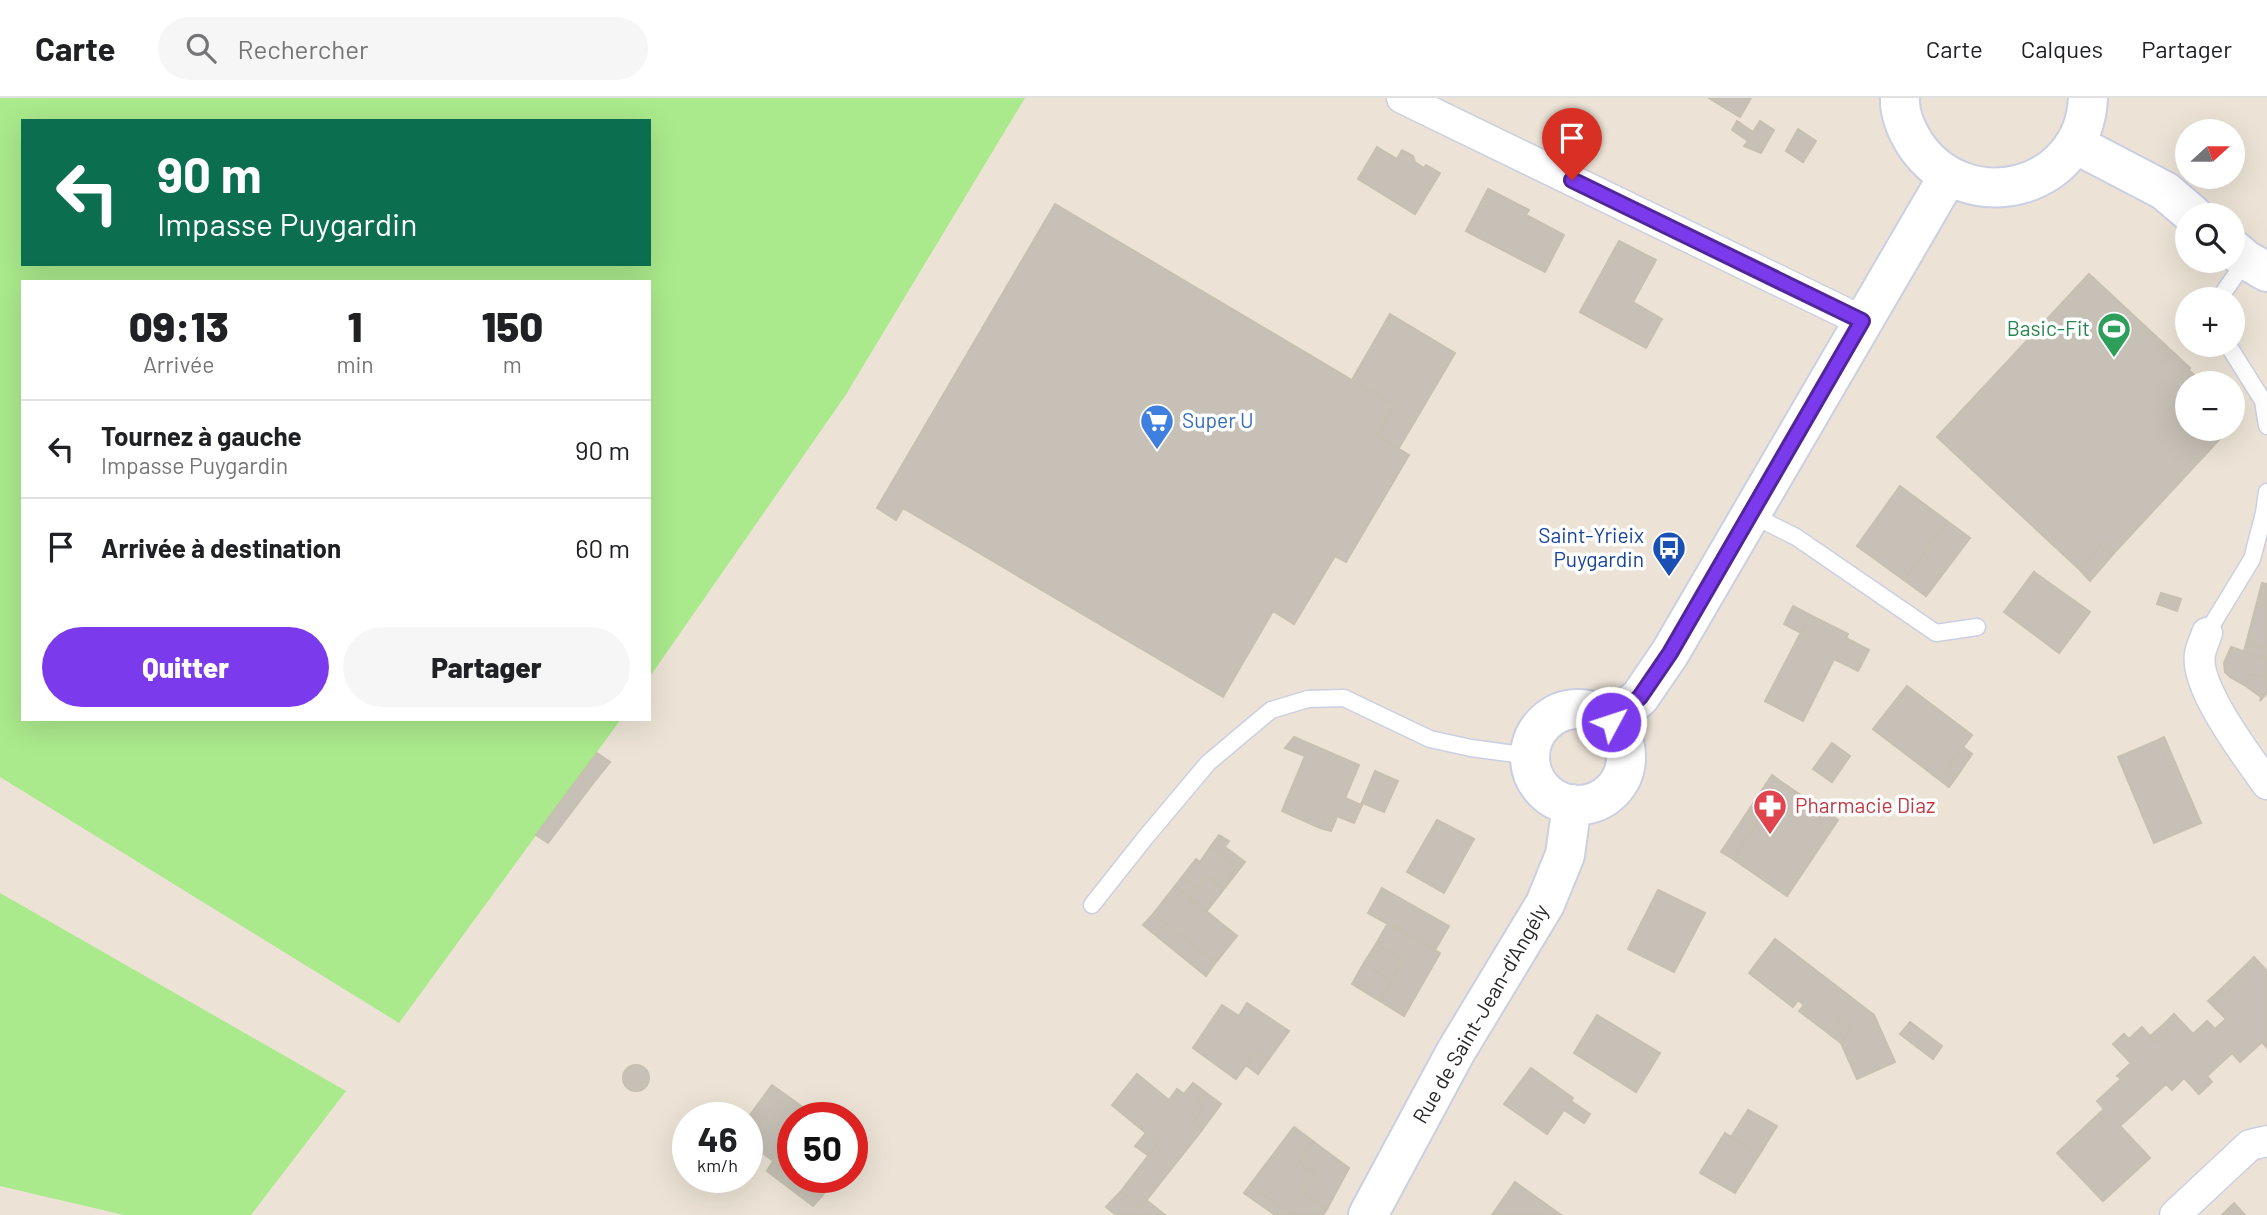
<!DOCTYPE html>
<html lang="fr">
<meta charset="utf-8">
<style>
:root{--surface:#fff;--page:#f6f6f6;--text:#202124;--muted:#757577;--line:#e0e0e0;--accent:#7c3aed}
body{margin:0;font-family:Barlow,sans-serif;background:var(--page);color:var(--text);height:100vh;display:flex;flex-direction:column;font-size:26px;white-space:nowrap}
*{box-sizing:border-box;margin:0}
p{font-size:23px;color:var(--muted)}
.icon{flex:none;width:38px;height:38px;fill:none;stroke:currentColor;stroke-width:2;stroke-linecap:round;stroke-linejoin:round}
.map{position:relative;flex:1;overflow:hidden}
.panel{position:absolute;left:21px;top:182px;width:630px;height:441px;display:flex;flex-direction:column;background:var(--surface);border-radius:0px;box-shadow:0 7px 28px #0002}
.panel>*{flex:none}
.top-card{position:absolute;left:21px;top:21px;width:630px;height:147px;border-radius:0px;box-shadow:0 7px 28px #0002;background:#0b6e4f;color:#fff;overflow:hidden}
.needle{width:46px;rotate:69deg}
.fabs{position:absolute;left:2175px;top:21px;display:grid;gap:14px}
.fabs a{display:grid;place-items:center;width:70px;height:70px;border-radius:50%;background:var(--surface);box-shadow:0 7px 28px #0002;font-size:35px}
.speed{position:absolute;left:672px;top:1004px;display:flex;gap:14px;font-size:35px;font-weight:700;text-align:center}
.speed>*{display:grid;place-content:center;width:91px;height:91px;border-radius:50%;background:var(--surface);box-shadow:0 7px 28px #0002;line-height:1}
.speed small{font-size:18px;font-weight:400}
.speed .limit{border:10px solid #d22;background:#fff;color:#111}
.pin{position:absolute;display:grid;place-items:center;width:60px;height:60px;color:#fff;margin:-72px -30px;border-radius:50% 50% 50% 0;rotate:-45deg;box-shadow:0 0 7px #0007}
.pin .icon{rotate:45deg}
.me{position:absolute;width:77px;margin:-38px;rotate:50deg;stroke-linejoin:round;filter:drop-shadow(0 0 5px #0008)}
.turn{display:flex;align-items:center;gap:24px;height:147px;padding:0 21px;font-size:32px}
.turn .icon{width:91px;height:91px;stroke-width:2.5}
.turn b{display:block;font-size:49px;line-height:60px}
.eta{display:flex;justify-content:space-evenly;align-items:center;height:119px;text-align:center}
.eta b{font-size:42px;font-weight:800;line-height:49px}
.cta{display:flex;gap:14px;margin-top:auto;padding:14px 21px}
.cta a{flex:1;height:80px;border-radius:42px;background:var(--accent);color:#fff;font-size:28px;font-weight:800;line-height:80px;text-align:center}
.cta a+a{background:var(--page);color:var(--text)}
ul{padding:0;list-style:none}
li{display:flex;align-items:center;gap:21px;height:98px;padding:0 21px;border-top:2px solid var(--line)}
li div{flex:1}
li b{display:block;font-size:26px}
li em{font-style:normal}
header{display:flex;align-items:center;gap:42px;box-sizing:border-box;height:98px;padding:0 35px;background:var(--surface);border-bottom:2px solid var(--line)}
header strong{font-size:33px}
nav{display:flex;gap:38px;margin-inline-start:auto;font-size:24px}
.search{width:490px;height:63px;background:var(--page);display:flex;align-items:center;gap:18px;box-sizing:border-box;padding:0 24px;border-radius:38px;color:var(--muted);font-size:26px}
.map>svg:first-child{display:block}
.green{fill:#aae98c;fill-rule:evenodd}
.building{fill:#c6c0b6;stroke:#c7bfb0;stroke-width:2}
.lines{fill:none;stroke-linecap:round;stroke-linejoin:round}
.lane-casing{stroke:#cbcfe2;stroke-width:19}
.street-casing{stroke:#cbcfe2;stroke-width:33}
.secondary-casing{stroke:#cbcfe2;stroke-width:42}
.lane{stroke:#fff;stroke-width:16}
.street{stroke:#fff;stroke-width:30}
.secondary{stroke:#fff;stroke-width:38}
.route-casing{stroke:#51269a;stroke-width:18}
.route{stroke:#7c3aed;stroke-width:12}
.labels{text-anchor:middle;stroke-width:7;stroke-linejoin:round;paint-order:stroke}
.leisure-label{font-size:21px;fill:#27864d;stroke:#fff;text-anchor:end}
.shop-label{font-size:21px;fill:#366cbe;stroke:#fff;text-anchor:start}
.transit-label{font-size:21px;fill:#164399;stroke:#fff;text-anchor:end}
.health-label{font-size:21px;fill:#be3a42;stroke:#fff;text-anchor:start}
.street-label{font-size:21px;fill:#272727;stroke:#fff}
</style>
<header>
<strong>Carte</strong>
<div class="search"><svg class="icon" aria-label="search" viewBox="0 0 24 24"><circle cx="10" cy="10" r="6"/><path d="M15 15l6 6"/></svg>Rechercher</div>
<nav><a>Carte</a><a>Calques</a><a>Partager</a></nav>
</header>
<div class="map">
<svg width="2267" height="1117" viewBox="0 0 2267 1117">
<rect width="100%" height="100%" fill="#ece3d6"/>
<path class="green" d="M 0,0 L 1025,0 L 845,298 L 649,580 L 649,184 L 23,184 L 23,621 L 621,621 L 399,925 L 0,679 ZM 23,23 L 649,23 L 649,166 L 23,166 Z
M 0,795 L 346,993 L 251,1117 L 124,1117 L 0,1088 Z"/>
<path class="building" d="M 1709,0 L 1751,0 L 1740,19 Z
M 1737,23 L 1753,34 L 1760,23 L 1774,32 L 1761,55 L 1744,48 L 1748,43 L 1732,32 Z
M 1798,31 L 1816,43 L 1803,64 L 1786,53 Z
M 1377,49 L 1397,61 L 1402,52 L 1413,58 L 1415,64 L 1424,70 L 1426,67 L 1440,75 L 1415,116 L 1358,81 Z
M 1488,91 L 1529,112 L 1526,117 L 1564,137 L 1545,174 L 1466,133 Z
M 1055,106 L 1394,307 L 1377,337 L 1409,357 L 1346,464 L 1335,458 L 1294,526 L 1273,513 L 1223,599 L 903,410 L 896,422 L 877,410 Z
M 1619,143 L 1656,162 L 1633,204 L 1662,221 L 1646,250 L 1580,214 Z
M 2089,176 L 2190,270 L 2189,272 L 2203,285 L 2188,285 L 2188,331 L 2229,331 L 2114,455 L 2103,444 L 2079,471 L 1937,339 Z
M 1390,216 L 1455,255 L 1399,350 L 1377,337 L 1394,307 L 1352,282 Z
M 1900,388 L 1947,423 L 1904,482 L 1857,448 Z
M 1947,423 L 1970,440 L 1926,498 L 1904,482 Z
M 2103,444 L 2114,455 L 2090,483 L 2079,471 Z
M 2034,474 L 2090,514 L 2059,555 L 2004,514 Z
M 2262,485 L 2267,486 L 2267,551 L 2246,546 Z
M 2161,495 L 2181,501 L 2177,513 L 2157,506 Z
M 1793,508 L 1810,517 L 1801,535 L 1784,526 Z
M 1810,517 L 1848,536 L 1846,540 L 1869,552 L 1858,573 L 1834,561 L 1803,623 L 1765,603 Z
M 2246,546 L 2267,551 L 2267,561 L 2244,553 Z
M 2231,549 L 2267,561 L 2267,581 L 2249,576 L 2246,588 L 2230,579 L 2225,574 L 2224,565 Z
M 2249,576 L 2267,581 L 2267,595 L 2260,603 L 2261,599 L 2246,588 Z
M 1907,588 L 1972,637 L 1947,671 L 1957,678 L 1949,689 L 1873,631 Z
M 1294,639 L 1359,667 L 1345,700 L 1361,707 L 1375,673 L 1398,683 L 1384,714 L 1363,705 L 1354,725 L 1337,718 L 1336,721 L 1326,717 L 1320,730 L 1282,713 L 1305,658 L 1285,650 Z
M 2164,639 L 2176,667 L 2169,670 L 2158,642 Z
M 2158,642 L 2169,670 L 2176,667 L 2201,725 L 2154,745 L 2118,659 Z
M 1832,645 L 1850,658 L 1832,684 L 1813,671 Z
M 1963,649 L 1972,656 L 1957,678 L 1947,671 Z
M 597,655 L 610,664 L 591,688 L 580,680 Z
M 597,655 L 580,680 L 591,688 L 548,745 L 536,737 Z
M 1772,677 L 1783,685 L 1733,761 L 1721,754 Z
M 1783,685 L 1838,722 L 1787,798 L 1733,761 Z
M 1326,717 L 1336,721 L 1331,733 L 1320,730 Z
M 1437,722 L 1474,741 L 1444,795 L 1407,774 Z
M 1219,737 L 1229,743 L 1225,749 L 1245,764 L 1206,814 L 1175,788 L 1182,779 L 1197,790 L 1207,778 L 1222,790 L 1237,769 L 1211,748 Z
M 1211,748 L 1237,769 L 1222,790 L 1207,778 L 1197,790 L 1182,779 L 1196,761 L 1200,764 Z
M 1175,788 L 1237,838 L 1216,864 L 1153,816 Z
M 1382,790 L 1449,828 L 1435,852 L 1368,815 Z
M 1658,792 L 1705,815 L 1674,874 L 1628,851 Z
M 1153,816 L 1216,864 L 1206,878 L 1143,827 Z
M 1388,825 L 1440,855 L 1404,918 L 1380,903 L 1403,862 L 1376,846 Z
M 1775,841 L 1874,917 L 1895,964 L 1857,981 L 1841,945 L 1851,931 L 1839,922 L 1828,935 L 1799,913 L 1804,907 L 1798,902 L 1793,909 L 1749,875 Z
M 1376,846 L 1403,862 L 1392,883 L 1364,865 Z
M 2254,859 L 2267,873 L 2267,950 L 2262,944 L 2240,964 L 2232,955 L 2207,978 L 2212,984 L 2199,996 L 2184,980 L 2172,992 L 2166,986 L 2120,1028 L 2150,1060 L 2103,1103 L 2057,1055 L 2104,1011 L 2097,1003 L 2121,981 L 2117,978 L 2131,965 L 2113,946 L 2124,936 L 2129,941 L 2142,929 L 2155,944 L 2168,932 L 2163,927 L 2174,916 L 2193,936 L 2207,923 L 2215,931 L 2226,921 L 2208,903 L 2219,893 L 2223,898 L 2248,875 L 2243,870 Z
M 1364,865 L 1392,883 L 1380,903 L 1352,886 Z
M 2243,870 L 2248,875 L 2223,898 L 2219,893 Z
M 1247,905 L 1289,933 L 1268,962 L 1256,953 L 1236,981 L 1193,950 L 1222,907 L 1239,918 Z
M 1597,917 L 1660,955 L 1636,994 L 1574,955 Z
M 1839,922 L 1851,931 L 1841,945 L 1828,935 Z
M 1910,924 L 1942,948 L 1933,961 L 1900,936 Z
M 2163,927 L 2168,932 L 2155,944 L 2150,938 Z
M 1256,953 L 1268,962 L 1258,976 L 1246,967 Z
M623 980a13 13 0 1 1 26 0a13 13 0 1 1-26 0Z
M 1531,970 L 1573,1000 L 1571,1003 L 1590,1016 L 1584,1025 L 1564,1012 L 1547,1036 L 1504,1006 Z
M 1137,976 L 1169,1002 L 1177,991 L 1184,996 L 1193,985 L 1205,994 L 1197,1005 L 1204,1010 L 1194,1024 L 1202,1032 L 1141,1109 L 1121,1093 L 1158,1045 L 1112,1007 Z
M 772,987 L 818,1020 L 793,1020 L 793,1077 L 747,1044 L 747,1021 Z
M 1205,994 L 1221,1006 L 1202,1032 L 1194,1024 L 1204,1010 L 1197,1005 Z
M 1748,1012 L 1777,1028 L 1759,1057 L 1731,1039 Z
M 1294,1029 L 1314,1044 L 1299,1063 L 1316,1077 L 1302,1094 L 1327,1111 L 1323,1117 L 1293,1117 L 1250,1087 Z
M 1146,1035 L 1158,1045 L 1149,1058 L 1135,1048 Z
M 1725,1035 L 1759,1057 L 1735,1095 L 1700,1075 Z
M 1314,1044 L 1349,1070 L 1327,1111 L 1302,1094 L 1316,1077 L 1299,1063 Z
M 773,1063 L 793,1077 L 793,1080 L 796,1080 L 822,1098 L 813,1108 L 767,1073 Z
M 796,1080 L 835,1080 L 822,1098 Z
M 1515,1084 L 1561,1117 L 1492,1117 Z
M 1250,1087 L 1293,1117 L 1275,1117 L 1244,1095 Z
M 1121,1093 L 1141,1109 L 1146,1102 L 1165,1117 L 1116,1117 L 1106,1109 Z
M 2234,1105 L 2245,1117 L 2222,1117 Z"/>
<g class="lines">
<g class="lane-casing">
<path id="lane" d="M 2219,201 L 2246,162
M 2228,247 L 2263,303 L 2267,328
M 1750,416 L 1796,439 L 1936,535 L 1977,529
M 2207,535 L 2252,461 L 2264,415 L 2267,394
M 1092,807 L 1145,740 L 1208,665 L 1271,612 L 1308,601 L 1344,600 L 1430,641 L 1471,650 L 1530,658"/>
</g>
<g class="street-casing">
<path id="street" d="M 1402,0 L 1862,223
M 2207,535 C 2205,542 2201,549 2200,556 C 2194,589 2248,659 2267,686
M 2175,1117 L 2250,1047 L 2267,1043"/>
</g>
<g class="secondary-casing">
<path id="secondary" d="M 1900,0 C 1899,16 1907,33 1915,46 C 1966,122 2084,93 2088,0
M 2075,46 L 2165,93 L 2193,117
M 2233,151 L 2246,162 L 2267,174
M1530 659a48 48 0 1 1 96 0a48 48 0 1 1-96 0Z
M 1611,624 L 1640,599 L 1670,555 L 1948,78
M 1368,1117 L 1455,955 L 1545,806 L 1565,757 L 1572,706"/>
</g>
<use href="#lane" class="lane"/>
<use href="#street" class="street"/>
<use href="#secondary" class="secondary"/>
</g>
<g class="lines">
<g class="route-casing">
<path id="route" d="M 1572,82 L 1862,223 L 1670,555 L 1640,599 L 1611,624"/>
</g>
<use href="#route" class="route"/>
</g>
<defs>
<g id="stadium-pin" transform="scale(1.75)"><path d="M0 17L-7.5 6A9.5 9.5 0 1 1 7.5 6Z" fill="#2e9e5b" stroke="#fff"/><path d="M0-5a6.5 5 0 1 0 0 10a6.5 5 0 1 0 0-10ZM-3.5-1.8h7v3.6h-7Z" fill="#fff"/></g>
<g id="supermarket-pin" transform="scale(1.75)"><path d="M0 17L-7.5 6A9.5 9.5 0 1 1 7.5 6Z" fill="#3f7fe0" stroke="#fff"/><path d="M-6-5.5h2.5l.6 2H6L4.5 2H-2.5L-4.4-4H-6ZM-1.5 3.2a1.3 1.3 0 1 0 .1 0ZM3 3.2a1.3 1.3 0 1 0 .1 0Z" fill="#fff"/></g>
<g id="bus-pin" transform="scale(1.75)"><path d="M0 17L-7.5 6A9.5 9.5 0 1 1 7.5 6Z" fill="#1a4fb4" stroke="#fff"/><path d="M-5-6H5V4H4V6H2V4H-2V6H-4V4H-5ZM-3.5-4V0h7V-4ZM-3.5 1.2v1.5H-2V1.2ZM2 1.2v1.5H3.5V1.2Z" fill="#fff"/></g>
<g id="pharmacy-pin" transform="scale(1.75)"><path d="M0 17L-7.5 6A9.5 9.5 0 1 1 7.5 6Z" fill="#e0444e" stroke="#fff"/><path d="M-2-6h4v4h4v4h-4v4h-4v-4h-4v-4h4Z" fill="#fff"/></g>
</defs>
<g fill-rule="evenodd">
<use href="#stadium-pin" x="2114" y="231"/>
<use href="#supermarket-pin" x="1157" y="323"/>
<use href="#bus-pin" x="1669" y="450"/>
<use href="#pharmacy-pin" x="1770" y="708"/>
</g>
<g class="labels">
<g class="leisure-label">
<text x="2090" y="238">Basic-Fit</text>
</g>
<g class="shop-label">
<text x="1182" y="330">Super U</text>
</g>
<g class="transit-label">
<text x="1644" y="445">Saint-Yrieix<tspan x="1644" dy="24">Puygardin</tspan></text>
</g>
<g class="health-label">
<text x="1795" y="715">Pharmacie Diaz</text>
</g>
<g class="street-label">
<text transform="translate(1481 916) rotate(-60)" y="7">Rue de Saint-Jean-d'Angély</text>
</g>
</g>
</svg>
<div class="fabs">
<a><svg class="needle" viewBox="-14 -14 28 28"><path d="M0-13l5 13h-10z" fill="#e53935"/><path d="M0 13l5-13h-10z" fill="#757577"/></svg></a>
<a><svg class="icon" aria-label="search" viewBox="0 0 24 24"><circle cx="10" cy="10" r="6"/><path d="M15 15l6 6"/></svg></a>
<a>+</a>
<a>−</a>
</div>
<div class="speed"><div>46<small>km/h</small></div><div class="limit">50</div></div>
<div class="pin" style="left:1572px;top:82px;background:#d93025"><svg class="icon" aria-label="arrive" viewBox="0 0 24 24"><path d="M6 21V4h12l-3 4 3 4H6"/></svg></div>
<svg class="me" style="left:1611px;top:624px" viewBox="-20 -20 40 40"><circle r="17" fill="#7c3aed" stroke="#fff" stroke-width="3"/><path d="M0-11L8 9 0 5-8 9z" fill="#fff"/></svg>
<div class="top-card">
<div class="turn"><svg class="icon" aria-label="left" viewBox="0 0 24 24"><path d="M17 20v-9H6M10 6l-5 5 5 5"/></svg><div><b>90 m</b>Impasse Puygardin</div></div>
</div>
<section class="panel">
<div class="eta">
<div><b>09:13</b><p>Arrivée</p></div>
<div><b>1</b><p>min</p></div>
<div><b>150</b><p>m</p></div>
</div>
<ul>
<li><svg class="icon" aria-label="left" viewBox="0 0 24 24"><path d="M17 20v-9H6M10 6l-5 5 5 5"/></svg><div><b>Tournez à gauche</b><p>Impasse Puygardin</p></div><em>90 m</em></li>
<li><svg class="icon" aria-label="arrive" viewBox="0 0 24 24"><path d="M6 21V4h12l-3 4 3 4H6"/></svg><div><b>Arrivée à destination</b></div><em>60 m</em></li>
</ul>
<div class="cta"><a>Quitter</a><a>Partager</a></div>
</section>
</div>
